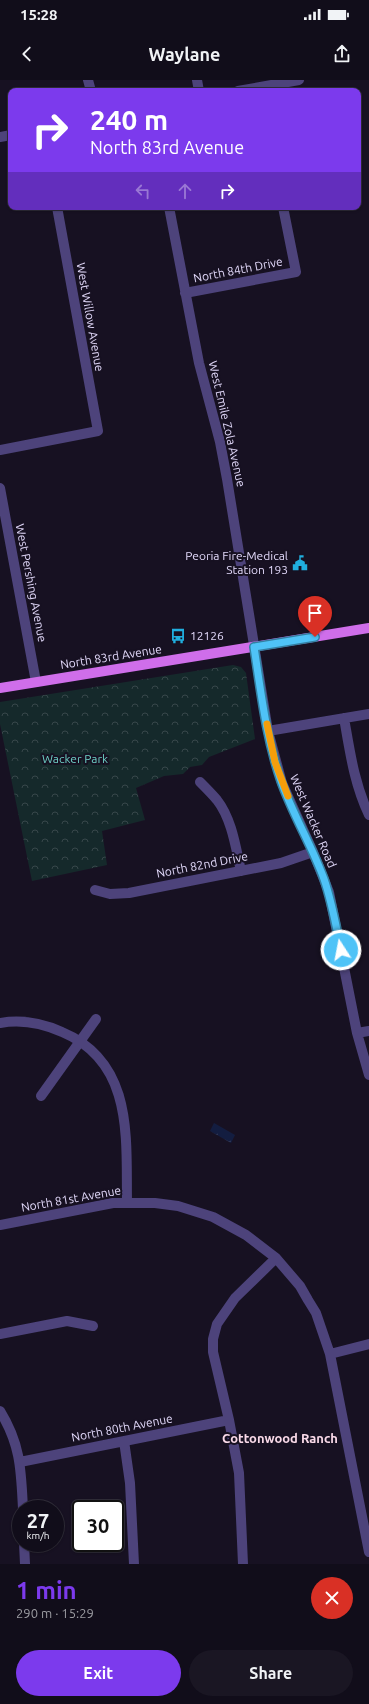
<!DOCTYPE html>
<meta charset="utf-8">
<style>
:root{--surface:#110d1a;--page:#1a1623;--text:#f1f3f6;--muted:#9c9ca2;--line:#302d39;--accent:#7c3aed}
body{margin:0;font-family:Ubuntu,sans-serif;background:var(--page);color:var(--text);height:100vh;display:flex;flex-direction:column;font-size:15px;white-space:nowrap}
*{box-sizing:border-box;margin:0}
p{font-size:13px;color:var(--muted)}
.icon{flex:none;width:22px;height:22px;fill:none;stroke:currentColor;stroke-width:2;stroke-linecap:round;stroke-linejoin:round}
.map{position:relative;height:1484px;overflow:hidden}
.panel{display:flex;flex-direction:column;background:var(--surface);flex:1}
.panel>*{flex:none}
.guide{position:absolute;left:8px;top:8px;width:353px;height:122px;border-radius:8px;box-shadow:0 1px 3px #0004,0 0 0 1px var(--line);background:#7c3aed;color:#fff;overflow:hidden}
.speed{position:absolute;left:12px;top:1420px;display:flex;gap:8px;font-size:20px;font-weight:700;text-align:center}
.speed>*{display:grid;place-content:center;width:52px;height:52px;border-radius:50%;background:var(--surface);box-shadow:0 1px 3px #0004,0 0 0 1px var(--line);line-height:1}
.speed small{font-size:10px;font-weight:400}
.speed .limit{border:2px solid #111;border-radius:6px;background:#fff;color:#111}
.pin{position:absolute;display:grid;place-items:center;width:34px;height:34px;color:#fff;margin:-41px -17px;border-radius:50% 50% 50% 0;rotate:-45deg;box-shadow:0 0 4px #0007}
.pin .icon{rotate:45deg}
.me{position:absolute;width:44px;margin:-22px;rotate:349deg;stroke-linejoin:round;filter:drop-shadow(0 0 3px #0008)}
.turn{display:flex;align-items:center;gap:14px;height:84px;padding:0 16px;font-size:18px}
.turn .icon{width:52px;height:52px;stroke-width:2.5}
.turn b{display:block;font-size:28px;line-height:34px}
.lanes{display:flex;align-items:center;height:38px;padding:0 16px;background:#0003;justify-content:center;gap:20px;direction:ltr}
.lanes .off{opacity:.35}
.round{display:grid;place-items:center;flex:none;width:42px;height:42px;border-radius:21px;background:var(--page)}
.overview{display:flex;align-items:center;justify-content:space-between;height:68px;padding:0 16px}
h1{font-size:24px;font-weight:600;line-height:30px;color:var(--accent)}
.primary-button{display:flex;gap:8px;margin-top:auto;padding:8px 16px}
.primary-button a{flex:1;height:46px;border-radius:24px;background:var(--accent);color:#fff;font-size:16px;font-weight:600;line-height:46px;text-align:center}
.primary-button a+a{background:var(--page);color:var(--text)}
.status{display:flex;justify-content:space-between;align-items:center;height:28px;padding:0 20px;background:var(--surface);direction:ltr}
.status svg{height:11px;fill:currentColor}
header{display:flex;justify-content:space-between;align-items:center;height:52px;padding:0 16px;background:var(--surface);font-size:18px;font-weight:600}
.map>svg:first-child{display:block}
.forest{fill:url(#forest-crowns)}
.water{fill:url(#water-ripples)}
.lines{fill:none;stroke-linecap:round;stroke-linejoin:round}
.minor{stroke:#4d437b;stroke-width:10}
.major{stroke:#cf6eea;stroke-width:10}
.route-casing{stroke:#337fa1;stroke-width:10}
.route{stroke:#4fc3f7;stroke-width:7}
.slow{stroke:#f59e0b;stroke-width:7}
.labels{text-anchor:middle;stroke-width:4;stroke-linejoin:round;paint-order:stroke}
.street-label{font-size:12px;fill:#e1d8f9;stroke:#171122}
.poi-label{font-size:12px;fill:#e1d8f9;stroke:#171122;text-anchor:end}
.park-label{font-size:12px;fill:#6ed0c6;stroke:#171122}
.neighbourhood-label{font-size:13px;font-weight:bold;fill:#fadae9;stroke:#171122}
</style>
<div class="status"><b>15:28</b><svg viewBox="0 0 49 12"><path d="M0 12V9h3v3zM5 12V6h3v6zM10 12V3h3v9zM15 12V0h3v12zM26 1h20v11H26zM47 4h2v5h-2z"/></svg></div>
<header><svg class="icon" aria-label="back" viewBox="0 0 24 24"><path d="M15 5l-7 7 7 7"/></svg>Waylane<svg class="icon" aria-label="share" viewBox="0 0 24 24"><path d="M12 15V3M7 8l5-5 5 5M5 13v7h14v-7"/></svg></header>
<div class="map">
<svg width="369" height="1484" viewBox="0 0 369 1484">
<defs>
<pattern id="forest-crowns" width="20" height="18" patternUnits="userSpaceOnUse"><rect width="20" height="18" fill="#15292b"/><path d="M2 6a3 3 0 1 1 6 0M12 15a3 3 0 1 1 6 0" fill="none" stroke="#37474a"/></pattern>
<pattern id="water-ripples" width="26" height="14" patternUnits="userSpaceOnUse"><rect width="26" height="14" fill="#131d40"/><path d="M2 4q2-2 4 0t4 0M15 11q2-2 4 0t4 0" fill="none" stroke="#353d5c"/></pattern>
</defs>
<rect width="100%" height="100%" fill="#171122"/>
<path class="forest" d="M 233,585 L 241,587 L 246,593 L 255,659 L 209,677 L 202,685 L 190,687 L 183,694 L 164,696 L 136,708 L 145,740 L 102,751 L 107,785 L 32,801 L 0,644 L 0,622 Z"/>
<path class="water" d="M 214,1043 L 235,1055 L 231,1063 L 210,1051 Z"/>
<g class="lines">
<path class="minor" d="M 88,0 L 91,11
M 197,0 L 199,11
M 238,11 L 299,0
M 0,57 L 11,55
M 169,127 L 199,283 L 220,362 L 227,399 L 268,651 L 282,703 L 313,772 L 329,812 L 357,953 L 369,995
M 185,213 L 296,192 L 283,127
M 0,370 L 98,351 L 57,127
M 0,408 L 36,602
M 344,638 C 350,672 354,703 369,735
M 268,651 L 369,634
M 200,702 C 206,708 212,714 217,720 C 232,739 236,769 241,791
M 95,810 L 110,814 L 129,813 L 281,783 L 313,772
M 0,943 C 22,939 42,943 62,952 C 134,982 126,1058 127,1122
M 357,953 L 369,951
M 41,1016 L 96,939
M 0,1145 L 113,1123 L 155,1123 L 178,1126 L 213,1137 L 246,1155 L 276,1178 L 300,1206 L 308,1220 L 316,1233 L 330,1274 L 369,1472
M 0,1254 L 67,1241 L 93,1246
M 330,1274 L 369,1264
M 0,1331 C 21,1365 21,1391 23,1429
M 124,1361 L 130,1403 L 134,1484
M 20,1382 L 229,1340
M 24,1463 L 25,1484
M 243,1484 L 239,1393 L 229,1340 L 213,1272 L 213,1259 L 217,1244 L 235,1218 L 276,1178"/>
<path class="major" d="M 0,608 L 369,548"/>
</g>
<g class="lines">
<g class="route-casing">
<path id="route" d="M 315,557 L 254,567 C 261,612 266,658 281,701 C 293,735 312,766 324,799 C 332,822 336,846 341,870"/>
</g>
<use href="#route" class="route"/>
<path class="slow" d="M 267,644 L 275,682 L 288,716"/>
</g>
<defs>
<g id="civic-bare" transform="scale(1.2)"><path d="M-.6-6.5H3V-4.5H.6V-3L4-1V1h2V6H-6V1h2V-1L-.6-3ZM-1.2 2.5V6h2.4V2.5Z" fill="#20aede" stroke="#171122" stroke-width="2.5" paint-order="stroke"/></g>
<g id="bus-bare" transform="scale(1.2)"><path d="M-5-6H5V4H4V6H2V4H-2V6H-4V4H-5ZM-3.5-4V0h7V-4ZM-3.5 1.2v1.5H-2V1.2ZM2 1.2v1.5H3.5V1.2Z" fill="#20aede" stroke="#171122" stroke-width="2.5" paint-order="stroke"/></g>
</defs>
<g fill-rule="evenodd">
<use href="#civic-bare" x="300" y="483"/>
<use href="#bus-bare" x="178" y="556"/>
</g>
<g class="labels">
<g class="street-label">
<text transform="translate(238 190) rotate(-11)" y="4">North 84th Drive</text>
<text transform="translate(90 237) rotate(80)" y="4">West Willow Avenue</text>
<text transform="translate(227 344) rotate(77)" y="4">West Emile Zola Avenue</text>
<text transform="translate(31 503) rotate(79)" y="4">West Pershing Avenue</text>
<text transform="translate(111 577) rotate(-9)" y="4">North 83rd Avenue</text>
<text transform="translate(313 741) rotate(67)" y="4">West Wacker Road</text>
<text transform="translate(202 785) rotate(-11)" y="4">North 82nd Drive</text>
<text transform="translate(71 1119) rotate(-10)" y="4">North 81st Avenue</text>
<text transform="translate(122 1348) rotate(-11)" y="4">North 80th Avenue</text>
</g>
<g class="poi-label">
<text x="288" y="480">Peoria Fire-Medical<tspan x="288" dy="14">Station 193</tspan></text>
<text x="190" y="560" text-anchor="start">12126</text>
</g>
<g class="park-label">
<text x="75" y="683">Wacker Park</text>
</g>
<g class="neighbourhood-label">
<text x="280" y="1363">Cottonwood Ranch</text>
</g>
</g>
</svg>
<div class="speed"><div>27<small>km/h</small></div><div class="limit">30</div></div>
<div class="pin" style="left:315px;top:557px;background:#d93025"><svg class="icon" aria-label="arrive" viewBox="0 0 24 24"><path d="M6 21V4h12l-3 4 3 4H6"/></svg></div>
<svg class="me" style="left:341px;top:870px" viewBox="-20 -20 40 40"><circle r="17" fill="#4fc3f7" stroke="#fff" stroke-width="3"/><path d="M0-11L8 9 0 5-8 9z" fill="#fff"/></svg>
<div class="guide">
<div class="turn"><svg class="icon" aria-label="right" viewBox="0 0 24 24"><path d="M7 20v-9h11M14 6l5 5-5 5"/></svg><div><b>240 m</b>North 83rd Avenue</div></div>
<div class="lanes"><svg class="icon off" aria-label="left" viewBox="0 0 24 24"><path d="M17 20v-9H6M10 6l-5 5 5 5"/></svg><svg class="icon off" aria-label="ahead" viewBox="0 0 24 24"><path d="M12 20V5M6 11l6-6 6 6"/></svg><svg class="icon" aria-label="right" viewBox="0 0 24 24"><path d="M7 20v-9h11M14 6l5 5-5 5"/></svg></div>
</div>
</div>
<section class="panel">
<div class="overview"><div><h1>1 min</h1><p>290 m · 15:29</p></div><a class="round" style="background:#d93025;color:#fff"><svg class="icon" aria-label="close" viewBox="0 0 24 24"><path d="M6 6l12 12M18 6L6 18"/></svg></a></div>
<div class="primary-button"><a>Exit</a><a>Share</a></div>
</section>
